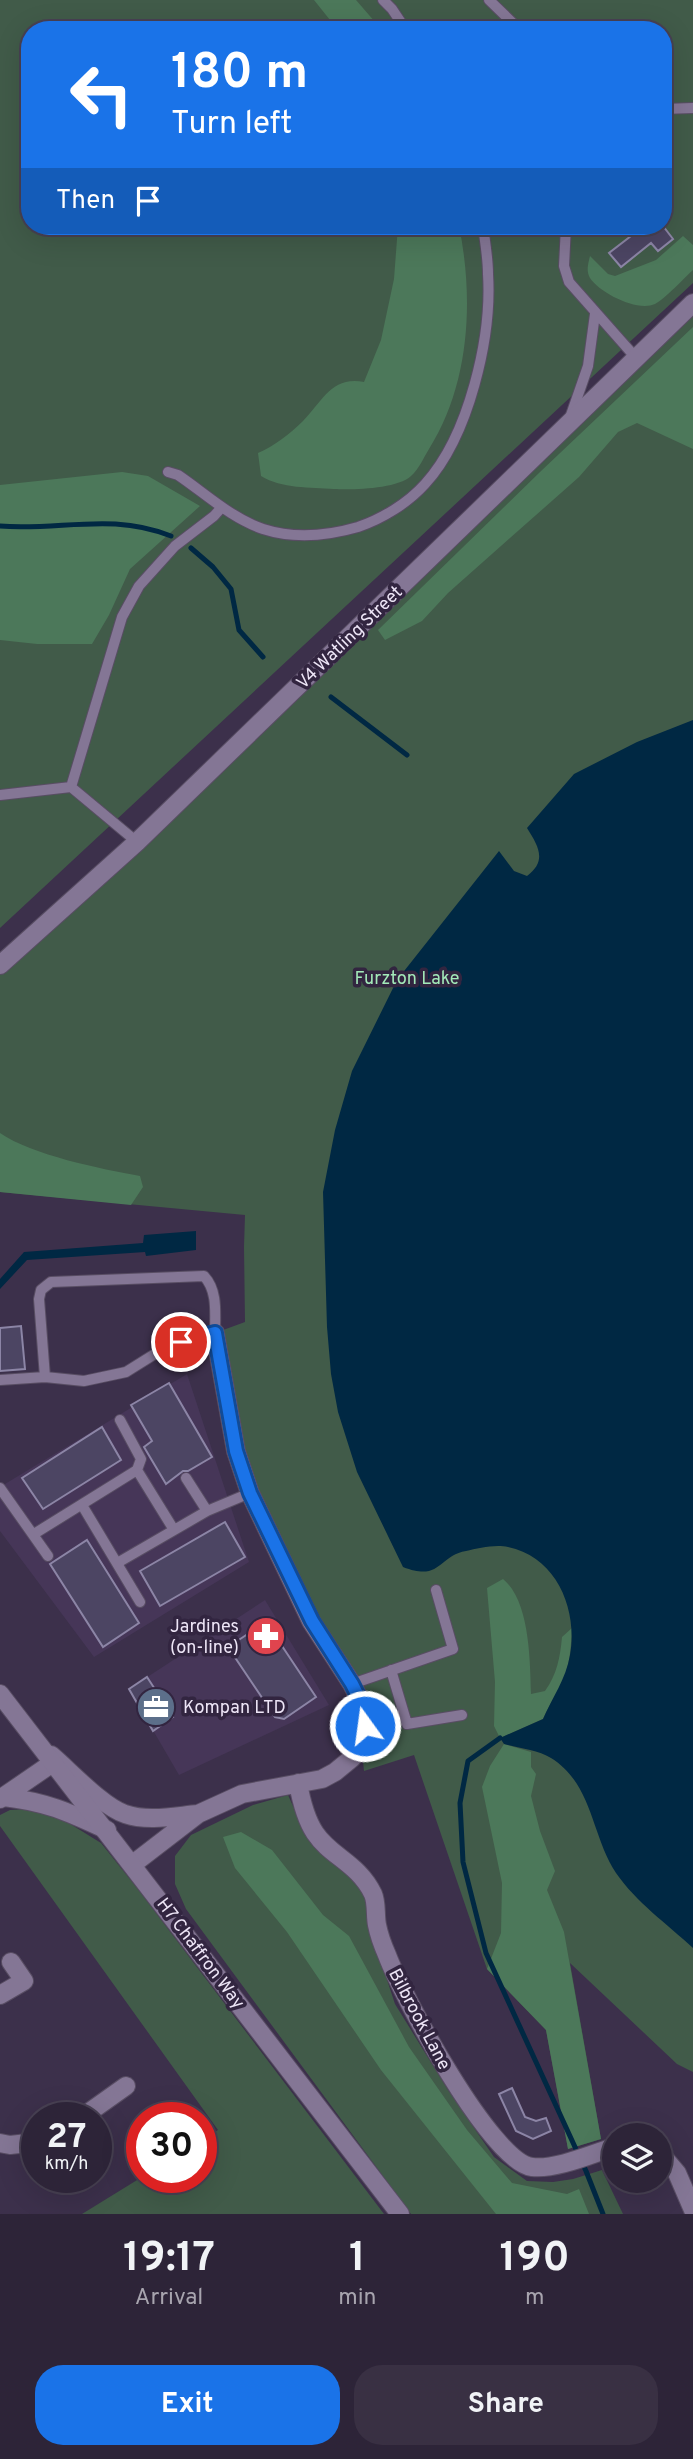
<!DOCTYPE html>
<style>
:root{--surface:#2d2438;--page:#393043;--text:#f1f3f6;--muted:#a7a4ae;--line:#484153;--accent:#1a73e8}
body{margin:0;font-family:Overpass,sans-serif;background:var(--page);color:var(--text);height:100vh;display:flex;flex-direction:column;font-size:26px;white-space:nowrap}
*{box-sizing:border-box;margin:0}
p{font-size:23px;color:var(--muted)}
.icon{flex:none;width:38px;height:38px;fill:none;stroke:currentColor;stroke-width:2;stroke-linecap:round;stroke-linejoin:round}
.map{position:relative;height:2214px;overflow:hidden}
.sheet{display:flex;flex-direction:column;background:var(--surface);flex:1}
.sheet>*{flex:none}
.top-card{position:absolute;left:21px;top:21px;width:651px;height:214px;border-radius:28px;box-shadow:0 7px 28px #0002,0 0 0 2px var(--line);background:#1a73e8;color:#fff;overflow:hidden}
.controls{position:absolute;left:602px;top:2123px;display:grid;gap:14px}
.controls a{display:grid;place-items:center;width:70px;height:70px;border-radius:50%;background:var(--surface);box-shadow:0 7px 28px #0002,0 0 0 2px var(--line);font-size:35px}
.speed{position:absolute;left:21px;top:2102px;display:flex;gap:14px;font-size:35px;font-weight:700;text-align:center}
.speed>*{display:grid;place-content:center;width:91px;height:91px;border-radius:50%;background:var(--surface);box-shadow:0 7px 28px #0002,0 0 0 2px var(--line);line-height:1}
.speed small{font-size:18px;font-weight:400}
.speed .limit{border:10px solid #d22;background:#fff;color:#111}
.pin{position:absolute;display:grid;place-items:center;width:60px;height:60px;color:#fff;margin:-30px;border:4px solid #fff;border-radius:50%;box-shadow:0 2px 7px #0007}
.me{position:absolute;width:77px;margin:-38px;rotate:346deg;stroke-linejoin:round;filter:drop-shadow(0 0 5px #0008)}
.turn{display:flex;align-items:center;gap:24px;height:147px;padding:0 35px;font-size:32px}
.turn .icon{width:91px;height:91px;stroke-width:2.5}
.turn b{display:block;font-size:49px;line-height:60px}
.then{display:flex;align-items:center;height:66px;padding:0 35px;background:#0003;gap:14px;font-size:26px}
.eta{display:flex;justify-content:space-evenly;align-items:center;height:119px;text-align:center}
.eta b{font-size:42px;font-weight:700;line-height:49px}
.cta{display:flex;gap:14px;margin-top:auto;padding:14px 35px}
.cta a{flex:1;height:80px;border-radius:28px;background:var(--accent);color:#fff;font-size:28px;font-weight:700;line-height:80px;text-align:center}
.cta a+a{background:var(--page);color:var(--text)}
.map>svg:first-child{display:block}
.built{fill:#463658}
.green{fill:#415b49;fill-rule:evenodd}
.forest{fill:#4c785a}
.water{fill:#002843}
.lines{fill:none;stroke-linecap:round;stroke-linejoin:round}
.stream{stroke:#002843;stroke-width:5}
.building{fill:#4c4563;stroke:#8c85a6;stroke-width:2}
.lane-casing{stroke:#584d63;stroke-width:12}
.street-casing{stroke:#584d63;stroke-width:20}
.secondary-casing{stroke:#584d63;stroke-width:20}
.lane{stroke:#847695;stroke-width:10}
.street{stroke:#847695;stroke-width:18}
.secondary{stroke:#847695;stroke-width:18}
.route-casing{stroke:#114b97;stroke-width:18}
.route{stroke:#1a73e8;stroke-width:12}
.labels{text-anchor:middle;stroke-width:7;stroke-linejoin:round;paint-order:stroke}
.street-label{font-size:18px;fill:#ede5f6;stroke:#322540}
.park-label{font-size:18px;fill:#a3eab9;stroke:#322540}
.poi-label{font-size:18px;fill:#ede5f6;stroke:#322540;text-anchor:end}
</style>
<div class="map">
<svg width="693" height="2214" viewBox="0 0 693 2214">
<rect width="100%" height="100%" fill="#3c304b"/>
<path class="built" d="M 187,1374 L 249,1562 L 94,1657 L 0,1531 L 0,1487 Z
M 265,1600 L 329,1705 L 179,1775 L 129,1689 Z"/>
<path class="green" d="M 0,0 L 693,0 L 693,283 L 0,928 ZM 30,30 L 663,30 L 663,226 L 30,226 Z
M 693,303 L 693,2072 L 677,2064 L 570,1963 L 601,2139 L 568,2149 L 546,2030 L 487,1969 L 414,1755 L 364,1771 L 361,1742 L 365,1726 L 250,1493 L 215,1333 L 245,1322 L 244,1247 L 245,1215 L 0,1192 L 0,965 Z
M 288,1795 L 308,1839 L 324,1856 L 355,1877 L 366,1899 L 374,1940 L 395,2004 L 448,2090 L 494,2157 L 527,2181 L 553,2182 L 573,2179 L 602,2170 L 623,2214 L 411,2214 L 186,1909 L 175,1884 L 175,1856 L 191,1835 L 253,1805 Z
M 28,1809 L 59,1817 L 101,1843 L 137,1888 L 384,2214 L 82,2214 L 142,2177 L 201,2177 L 201,2140 L 218,2130 L 0,1826 L 0,1815 L 10,1810 Z"/>
<path class="forest" d="M 314,0 L 356,0 L 382,30 L 338,30 Z
M 398,226 L 459,226 C 474,299 470,384 429,449 C 424,457 419,469 411,476 C 397,489 353,490 334,489 C 310,487 282,489 261,476 L 258,453 C 274,446 290,434 303,421 C 323,401 331,376 364,382 L 381,340 L 394,279 Z
M 683,236 L 693,245 L 693,270 C 683,279 666,298 655,304 C 637,312 600,293 590,278 C 586,271 588,264 590,256 L 608,274 L 615,276 L 656,260 Z
M 693,327 L 693,449 L 637,423 L 618,432 L 579,477 L 448,593 L 422,621 L 385,640 L 378,630 L 540,472 Z
M 122,472 L 148,476 L 200,506 L 130,569 L 109,615 L 92,644 L 37,644 L 0,640 L 0,485 Z
M 0,1133 C 32,1155 101,1169 140,1176 L 143,1187 L 131,1205 L 0,1192 Z
M 503,1579 C 530,1601 530,1661 531,1694 L 545,1691 C 557,1674 560,1658 562,1637 L 572,1628 C 571,1646 570,1662 564,1679 C 559,1691 549,1705 543,1719 L 500,1738 L 494,1726 L 495,1682 L 487,1588 Z
M 504,1744 L 531,1752 L 531,1767 L 536,1774 L 531,1796 L 540,1831 L 555,1871 L 547,1890 L 564,1932 L 601,2139 L 568,2149 L 546,2030 L 487,1969 L 501,1933 L 502,1883 L 482,1787 L 490,1766 Z
M 241,1832 L 272,1850 L 323,1915 L 349,1936 L 409,2047 L 467,2130 L 512,2183 L 567,2194 L 579,2189 L 589,2214 L 496,2214 L 381,2070 L 287,1932 L 235,1868 L 223,1837 Z"/>
<path class="water" d="M 693,720 L 693,1948 C 667,1924 636,1902 616,1873 C 591,1835 593,1784 551,1758 C 538,1750 518,1748 504,1744 L 500,1738 L 543,1719 C 552,1698 566,1679 570,1655 C 578,1610 557,1557 508,1547 C 496,1544 478,1548 466,1551 C 438,1556 441,1582 403,1567 L 357,1472 L 338,1412 L 331,1374 L 327,1327 L 323,1192 L 335,1130 L 352,1071 L 397,980 L 499,851 L 514,871 L 527,876 C 547,861 539,847 527,828 L 574,774 L 637,742 Z
M 196,1231 L 196,1250 L 146,1256 L 145,1252 L 27,1260 L 0,1289 L 0,1279 L 24,1252 L 143,1243 L 144,1235 Z"/>
<g class="lines">
<path class="stream" d="M 0,526 C 60,531 111,512 171,536
M 191,548 L 213,567 L 231,589 L 239,630 L 263,657
M 331,697 L 407,755
M 500,1738 L 468,1761 L 460,1803 L 463,1862 L 486,1953 L 586,2171 L 603,2214"/>
</g>
<path class="building" d="M 644,226 L 663,226 L 673,239 L 658,251 L 651,243 L 621,267 L 609,253 Z
M 21,1326 L 25,1369 L 0,1371 L 0,1328 Z
M 169,1383 L 212,1457 L 188,1471 L 183,1471 L 166,1484 L 144,1447 L 152,1441 L 131,1405 Z
M 102,1427 L 121,1460 L 43,1509 L 22,1478 Z
M 225,1522 L 245,1557 L 160,1606 L 140,1571 Z
M 87,1540 L 139,1623 L 103,1647 L 50,1564 Z
M 266,1622 L 316,1697 L 284,1719 L 275,1717 L 228,1647 Z
M 147,1677 L 173,1717 L 153,1731 L 129,1689 Z
M 512,2088 L 525,2117 L 536,2121 L 546,2118 L 551,2131 L 533,2139 L 516,2131 L 499,2094 Z"/>
<g class="lines">
<g class="lane-casing">
<path id="lane" d="M 383,0 L 392,9 L 406,30
M 489,0 L 520,30
M 663,109 L 693,108
M 566,226 L 564,266 L 569,282 L 637,359
M 570,418 L 588,366 L 595,314
M 168,472 L 178,475 C 206,494 231,518 263,529 C 294,539 327,536 358,527 C 382,519 408,503 425,484 C 469,436 492,337 488,274 C 488,258 485,242 483,226
M 0,795 L 71,787
M 137,842 L 71,787 L 122,617 L 139,586 L 175,546 L 214,516 L 222,507
M 0,1380 L 45,1377 L 84,1381 L 126,1372 L 158,1352 L 181,1342 L 215,1333 C 215,1313 218,1291 204,1276 L 51,1282 L 41,1290 L 39,1299 L 45,1377
M 120,1420 L 141,1459 L 137,1470
M 186,1478 L 207,1511
M 0,1488 L 48,1556
M 82,1505 L 140,1602
M 34,1534 L 137,1470 L 174,1530
M 119,1562 L 207,1511 L 250,1493
M 391,1670 L 407,1724 L 462,1715
M 352,1684 L 453,1649 L 436,1590"/>
</g>
<g class="street-casing">
<path id="street" d="M 51,1755 C 70,1771 103,1807 125,1814 C 148,1822 175,1816 198,1814
M 298,1783 C 301,1800 305,1818 315,1833 C 331,1857 358,1863 373,1894 C 377,1903 375,1915 377,1925 C 379,1935 383,1946 387,1955 C 402,1995 491,2162 532,2167 C 555,2170 592,2154 614,2147
M 4,1797 C 47,1802 68,1812 107,1830
M 0,1799 L 54,1762
M 133,1864 L 198,1814 L 242,1794 L 322,1779 L 335,1772 L 352,1758 L 361,1742 L 365,1726 L 363,1706 L 352,1684 L 311,1621 L 250,1493 L 236,1451 L 215,1333
M 0,1995 L 24,1981 L 11,1962
M 81,2118 L 126,2086
M 0,2143 L 10,2145 L 37,2142
M 660,2153 L 677,2173 L 693,2210"/>
</g>
<g class="secondary-casing">
<path id="secondary" d="M 0,965 L 137,842 L 693,303
M 0,1694 L 400,2214"/>
</g>
<use href="#lane" class="lane"/>
<use href="#street" class="street"/>
<use href="#secondary" class="secondary"/>
</g>
<g class="lines">
<g class="route-casing">
<path id="route" d="M 181,1342 L 215,1333 L 236,1451 L 250,1493 L 312,1621 L 352,1684 L 363,1706 L 365,1726"/>
</g>
<use href="#route" class="route"/>
</g>
<defs>
<g id="pharmacy-disc" transform="scale(2.0125)"><circle r="9.5" fill="#e0444e" stroke="#322540"/><path d="M-2-6h4v4h4v4h-4v4h-4v-4h-4v-4h4Z" fill="#fff"/></g>
<g id="office-disc" transform="scale(2.0125)"><circle r="9.5" fill="#5c6f8a" stroke="#322540"/><path d="M-6-3h4V-5.5h4V-3h4V5H-6ZM-1-4.5V-3h2v-1.5ZM-6 0V1H6V0Z" fill="#fff"/></g>
</defs>
<g fill-rule="evenodd">
<use href="#pharmacy-disc" x="266" y="1636"/>
<use href="#office-disc" x="156" y="1707"/>
</g>
<g class="labels">
<g class="street-label">
<text transform="translate(349 637) rotate(-44)" y="6">V4 Watling Street</text>
<text transform="translate(201 1953) rotate(53)" y="6">H7 Chaffron Way</text>
<text transform="translate(420 2019) rotate(62)" y="6">Bilbrook Lane</text>
</g>
<g class="park-label">
<text x="407" y="984">Furzton Lake</text>
</g>
<g class="poi-label">
<text x="239" y="1632">Jardines<tspan x="239" dy="21">(on-line)</tspan></text>
<text x="183" y="1713" text-anchor="start">Kompan LTD</text>
</g>
</g>
</svg>
<div class="controls">
<a><svg class="icon" aria-label="layers" viewBox="0 0 24 24"><path d="M12 4l9 5-9 5-9-5zM3 14l9 5 9-5"/></svg></a>
</div>
<div class="speed"><div>27<small>km/h</small></div><div class="limit">30</div></div>
<div class="pin" style="left:181px;top:1342px;background:#d93025"><svg class="icon" aria-label="arrive" viewBox="0 0 24 24"><path d="M6 21V4h12l-3 4 3 4H6"/></svg></div>
<svg class="me" style="left:365px;top:1726px" viewBox="-20 -20 40 40"><circle r="17" fill="#1a73e8" stroke="#fff" stroke-width="3"/><path d="M0-11L8 9 0 5-8 9z" fill="#fff"/></svg>
<div class="top-card">
<div class="turn"><svg class="icon" aria-label="left" viewBox="0 0 24 24"><path d="M17 20v-9H6M10 6l-5 5 5 5"/></svg><div><b>180 m</b>Turn left</div></div>
<div class="then">Then<svg class="icon" aria-label="arrive" viewBox="0 0 24 24"><path d="M6 21V4h12l-3 4 3 4H6"/></svg></div>
</div>
</div>
<section class="sheet">
<div class="eta">
<div><b>19:17</b><p>Arrival</p></div>
<div><b>1</b><p>min</p></div>
<div><b>190</b><p>m</p></div>
</div>
<div class="cta"><a>Exit</a><a>Share</a></div>
</section>
